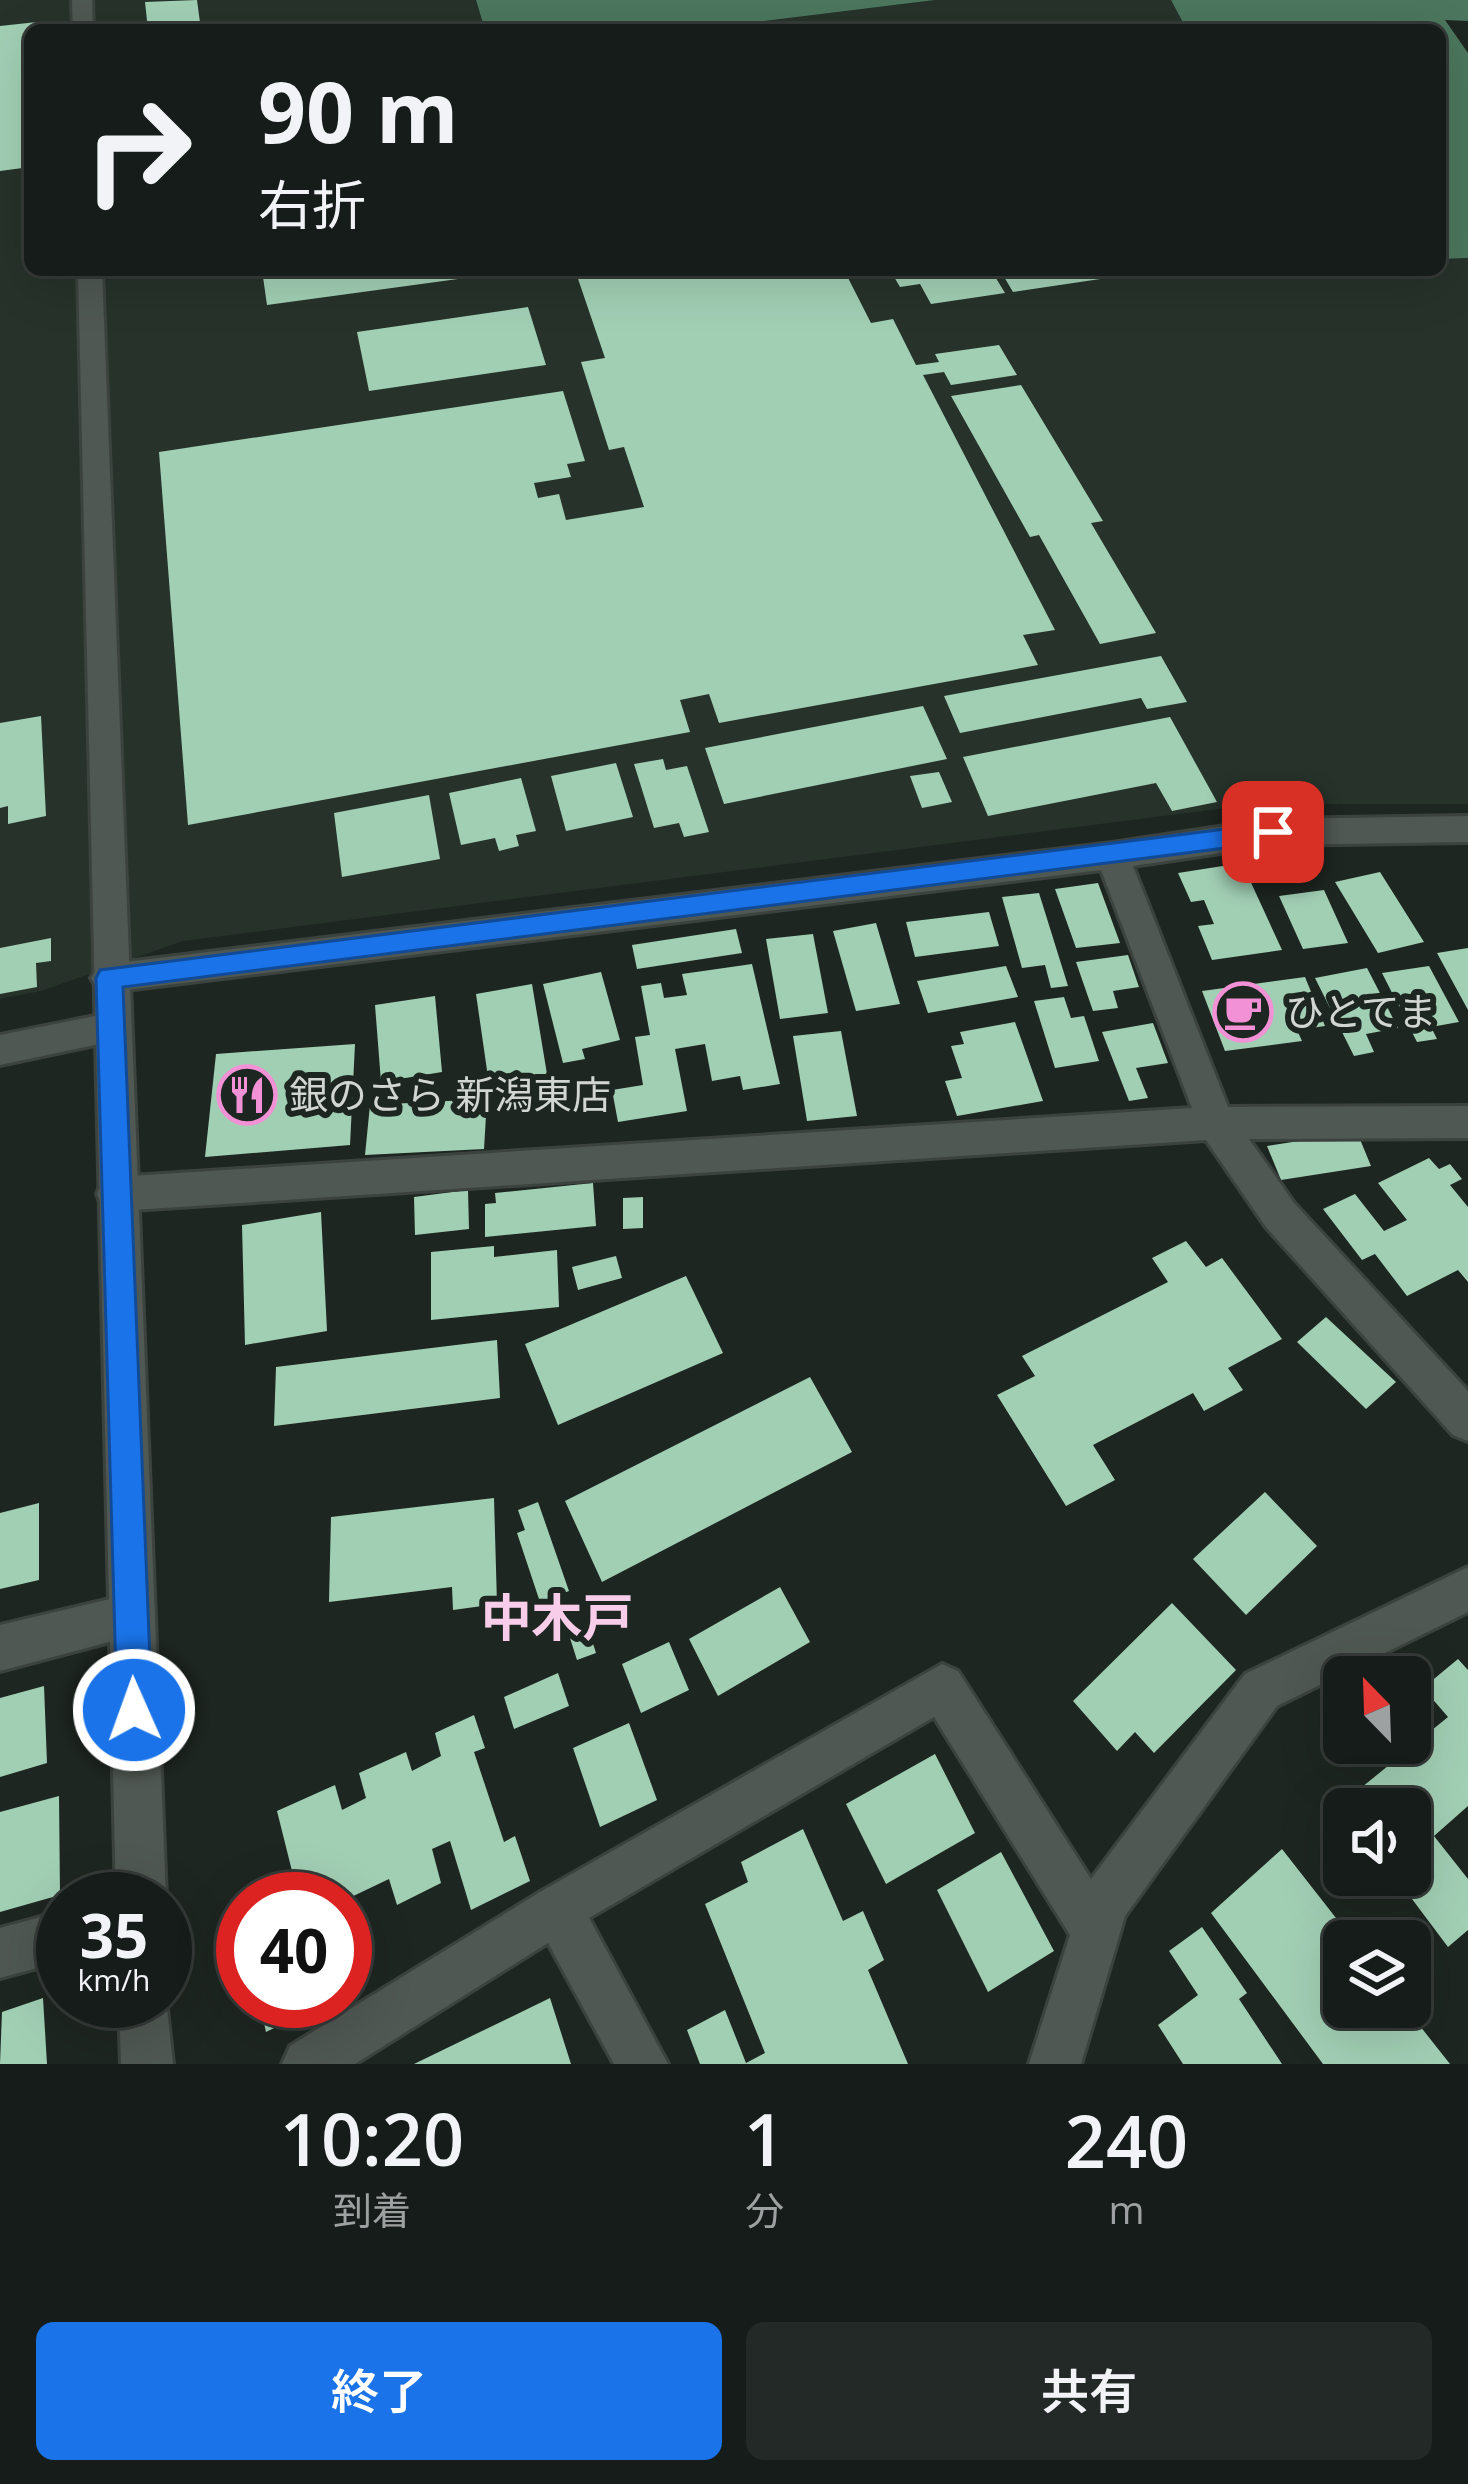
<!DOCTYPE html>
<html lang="ja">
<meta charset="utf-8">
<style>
:root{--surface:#161c19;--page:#232926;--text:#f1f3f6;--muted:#9ea1a2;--line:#353a38;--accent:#1a73e8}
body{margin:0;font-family:"Open Sans","Noto Sans JP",sans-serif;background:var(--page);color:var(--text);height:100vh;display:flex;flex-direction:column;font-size:45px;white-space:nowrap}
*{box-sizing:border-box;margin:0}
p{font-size:39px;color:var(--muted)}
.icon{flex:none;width:66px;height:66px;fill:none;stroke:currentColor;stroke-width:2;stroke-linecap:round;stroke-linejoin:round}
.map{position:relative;height:2064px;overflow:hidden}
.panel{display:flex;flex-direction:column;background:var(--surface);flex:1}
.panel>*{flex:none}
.banner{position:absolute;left:24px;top:24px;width:1422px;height:252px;border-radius:18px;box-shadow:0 12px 48px #0002,0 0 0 3px var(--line);background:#161c19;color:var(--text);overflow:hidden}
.needle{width:78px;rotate:337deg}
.tools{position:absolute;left:1323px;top:1656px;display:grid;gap:24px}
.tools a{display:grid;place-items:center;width:108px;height:108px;border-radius:18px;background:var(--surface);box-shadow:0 12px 48px #0002,0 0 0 3px var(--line);font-size:60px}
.speed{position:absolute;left:36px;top:1872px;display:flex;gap:24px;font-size:60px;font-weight:700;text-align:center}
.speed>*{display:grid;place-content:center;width:156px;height:156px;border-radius:50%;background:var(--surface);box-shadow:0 12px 48px #0002,0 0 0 3px var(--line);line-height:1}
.speed small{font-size:30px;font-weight:400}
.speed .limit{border:18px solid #d22;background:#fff;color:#111}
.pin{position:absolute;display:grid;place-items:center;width:102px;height:102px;color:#fff;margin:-51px;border-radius:24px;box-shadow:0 6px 18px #0006}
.me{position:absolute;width:132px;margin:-66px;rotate:358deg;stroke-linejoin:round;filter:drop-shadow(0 0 9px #0008)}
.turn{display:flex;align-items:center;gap:42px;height:252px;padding:0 36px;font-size:54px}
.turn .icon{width:156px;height:156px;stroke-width:2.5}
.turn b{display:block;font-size:84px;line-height:102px}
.eta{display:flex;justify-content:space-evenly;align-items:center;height:204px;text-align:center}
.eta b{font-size:72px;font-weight:600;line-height:84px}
.cta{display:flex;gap:24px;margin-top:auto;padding:24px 36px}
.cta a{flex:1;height:138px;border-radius:18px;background:var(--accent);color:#fff;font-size:48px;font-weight:600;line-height:138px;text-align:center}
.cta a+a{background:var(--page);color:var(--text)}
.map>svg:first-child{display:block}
.built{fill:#26322a}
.water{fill:#4c765e}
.building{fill:#a1cfb4}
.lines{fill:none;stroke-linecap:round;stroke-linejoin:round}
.minor-casing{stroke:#3c433f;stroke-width:6}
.tertiary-casing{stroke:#3c433f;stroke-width:6}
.minor{fill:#505853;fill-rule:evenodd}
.tertiary{fill:#505853;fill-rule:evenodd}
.route{fill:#1a73e8;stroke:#114b97;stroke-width:3}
.labels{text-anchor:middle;stroke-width:12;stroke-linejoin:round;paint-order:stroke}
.poi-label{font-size:39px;fill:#d1d6d2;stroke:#1e2621;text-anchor:start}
.near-neighbourhood-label{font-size:51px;font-weight:bold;fill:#f7cde9;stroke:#1e2621}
</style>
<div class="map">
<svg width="1468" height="2064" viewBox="0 0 1468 2064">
<rect width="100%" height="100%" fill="#1e2621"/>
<path class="built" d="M 0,0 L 476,0 L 485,30 L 30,30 L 30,270 L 1440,270 L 1440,259 L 1468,258 L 1468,804 L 1258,804 L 183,941 L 41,991 L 0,999 Z
M 935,0 L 1171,0 L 1187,30 L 692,30 Z"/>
<path class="water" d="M 476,0 L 935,0 L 692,30 L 485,30 Z
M 1171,0 L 1468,0 L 1468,21 L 1445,20 L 1468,53 L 1468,258 L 1440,259 L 1440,30 L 1187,30 Z"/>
<path class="building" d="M 197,0 L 201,30 L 148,30 L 145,2 Z
M 37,22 L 37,30 L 30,30 L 30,167 L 0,171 L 0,26 Z
M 262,270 L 501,270 L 502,273 L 267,305 Z
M 575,270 L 844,270 L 871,323 L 893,319 L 916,365 L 939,362 L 935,354 L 999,345 L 1017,375 L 951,385 L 944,372 L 923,375 L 1055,630 L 1023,635 L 1038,665 L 719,723 L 709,694 L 680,700 L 690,732 L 188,825 L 159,452 L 563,391 L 585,461 L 567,464 L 571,477 L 534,483 L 538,498 L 559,494 L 566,520 L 644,507 L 624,447 L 609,450 L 581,362 L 605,358 Z
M 890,270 L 991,270 L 1005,293 L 931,304 L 920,284 L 900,287 Z
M 1000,270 L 1102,270 L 1107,278 L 1013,292 Z
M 528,307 L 546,365 L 369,391 L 357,332 Z
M 1021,385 L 1103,521 L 1091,523 L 1156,633 L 1100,644 L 1039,535 L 1030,537 L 951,396 Z
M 1161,656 L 1187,702 L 1147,709 L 1141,698 L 960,733 L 944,696 Z
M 923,706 L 947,759 L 724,804 L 705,748 Z
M 41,716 L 46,816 L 8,824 L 8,806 L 0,808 L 0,723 Z
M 1170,717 L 1217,802 L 1172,811 L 1156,783 L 988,816 L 963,757 Z
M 663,759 L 666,770 L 687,766 L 709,832 L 684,837 L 679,823 L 654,828 L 634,764 Z
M 616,763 L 633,817 L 566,831 L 551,776 Z
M 939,772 L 952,802 L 922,808 L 910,776 Z
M 521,778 L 536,831 L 516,835 L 519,846 L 499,851 L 495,838 L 461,845 L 449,793 Z
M 429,795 L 440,859 L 342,877 L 334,813 Z
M 1242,863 L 1282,950 L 1212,960 L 1198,926 L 1214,924 L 1204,900 L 1191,902 L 1178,873 Z
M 1380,872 L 1424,942 L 1378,953 L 1335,882 Z
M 1098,883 L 1120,943 L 1076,948 L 1055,889 Z
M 1324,890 L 1348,943 L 1303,949 L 1279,896 Z
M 1039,893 L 1068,986 L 1051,988 L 1045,965 L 1022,968 L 1002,897 Z
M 989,912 L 999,946 L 915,957 L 906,922 Z
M 876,923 L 900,1004 L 856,1011 L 833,931 Z
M 736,929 L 742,953 L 637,969 L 632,945 Z
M 813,934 L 828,1013 L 780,1019 L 766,939 Z
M 51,938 L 51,961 L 36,963 L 37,987 L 0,994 L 0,948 Z
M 1468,948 L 1468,1010 L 1437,953 Z
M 1128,955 L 1139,987 L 1113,991 L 1118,1008 L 1093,1011 L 1076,962 Z
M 752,964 L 780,1084 L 743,1090 L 740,1076 L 712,1081 L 705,1044 L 675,1049 L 687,1111 L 618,1122 L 612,1090 L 643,1085 L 635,1037 L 650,1035 L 641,986 L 661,983 L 664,998 L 687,995 L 682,974 Z
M 1006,966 L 1018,997 L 928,1013 L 917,981 Z
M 1429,966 L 1459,1022 L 1431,1027 L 1437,1039 L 1417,1042 L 1382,973 Z
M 1367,968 L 1398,1028 L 1366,1034 L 1374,1052 L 1354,1056 L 1315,978 Z
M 601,972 L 620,1040 L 582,1049 L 585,1059 L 563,1063 L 543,984 Z
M 1305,977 L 1325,1026 L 1297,1030 L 1302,1041 L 1225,1051 L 1202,991 Z
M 532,984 L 547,1074 L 489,1084 L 476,994 Z
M 435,996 L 442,1072 L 381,1082 L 375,1005 Z
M 1064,997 L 1071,1018 L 1084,1016 L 1099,1061 L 1055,1068 L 1034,1001 Z
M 1015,1022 L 1043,1101 L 957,1116 L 945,1081 L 962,1078 L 951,1046 L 964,1044 L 960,1032 Z
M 1153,1023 L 1168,1063 L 1136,1068 L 1148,1098 L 1129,1101 L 1102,1032 Z
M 841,1031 L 857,1116 L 807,1121 L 793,1036 Z
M 355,1044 L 350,1145 L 205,1157 L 216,1054 Z
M 487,1099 L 484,1149 L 365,1155 L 370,1105 Z
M 1357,1132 L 1371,1166 L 1281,1180 L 1267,1146 Z
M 1429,1158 L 1439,1169 L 1450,1164 L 1462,1179 L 1450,1185 L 1468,1207 L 1468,1282 L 1458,1270 L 1407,1296 L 1375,1254 L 1362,1260 L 1323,1209 L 1355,1194 L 1384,1231 L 1407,1220 L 1378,1183 Z
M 593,1183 L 596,1226 L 485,1237 L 485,1204 L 496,1203 L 495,1193 Z
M 468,1190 L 469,1229 L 415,1235 L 414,1197 Z
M 643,1197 L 643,1228 L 623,1229 L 623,1198 Z
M 321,1212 L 327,1331 L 245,1345 L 242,1225 Z
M 1186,1241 L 1206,1267 L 1222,1258 L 1282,1339 L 1228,1368 L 1243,1390 L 1204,1411 L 1193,1393 L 1093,1445 L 1115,1480 L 1066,1506 L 997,1395 L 1035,1376 L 1022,1356 L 1168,1282 L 1152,1258 Z
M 494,1246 L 494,1257 L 557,1250 L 559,1307 L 431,1320 L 431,1252 Z
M 616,1256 L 622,1278 L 578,1290 L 572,1267 Z
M 686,1276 L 723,1353 L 558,1425 L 525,1344 Z
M 1326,1317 L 1396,1382 L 1366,1409 L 1297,1342 Z
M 497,1340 L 500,1398 L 274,1426 L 276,1367 Z
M 810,1377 L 852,1452 L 602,1582 L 565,1501 Z
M 1265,1492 L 1317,1546 L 1246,1615 L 1193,1559 Z
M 494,1498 L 497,1604 L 453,1610 L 452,1587 L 329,1602 L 331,1517 Z
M 538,1502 L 569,1591 L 540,1602 L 517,1533 L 525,1530 L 518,1510 Z
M 39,1503 L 39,1580 L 0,1589 L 0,1513 Z
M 780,1587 L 810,1642 L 718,1696 L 689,1639 Z
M 1172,1603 L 1236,1670 L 1154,1753 L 1135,1732 L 1117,1751 L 1073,1701 Z
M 588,1628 L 596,1653 L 577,1660 L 569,1635 Z
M 669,1642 L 689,1690 L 641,1713 L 622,1664 Z
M 1458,1659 L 1468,1670 L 1468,1806 L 1434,1836 L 1468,1879 L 1468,1930 L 1448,1947 L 1394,1875 L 1410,1875 L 1410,1809 L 1343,1809 L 1340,1805 L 1448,1717 L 1423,1688 Z
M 558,1673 L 569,1706 L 514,1729 L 504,1697 Z
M 44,1686 L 47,1763 L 0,1777 L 0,1698 Z
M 474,1715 L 485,1748 L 474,1752 L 504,1842 L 515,1836 L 530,1881 L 471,1910 L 450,1841 L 432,1849 L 441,1883 L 397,1905 L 389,1879 L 347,1899 L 288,1899 L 284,1884 L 294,1879 L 277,1811 L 335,1785 L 342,1810 L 366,1798 L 359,1773 L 406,1752 L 412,1771 L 441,1756 L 435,1733 Z
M 629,1723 L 657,1800 L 600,1827 L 573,1748 Z
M 935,1754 L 975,1833 L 886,1884 L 846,1804 Z
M 59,1796 L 60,1895 L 0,1912 L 0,1812 Z
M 803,1829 L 843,1921 L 863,1911 L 884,1960 L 868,1970 L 908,2064 L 700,2064 L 687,2030 L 725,2010 L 746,2063 L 765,2053 L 705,1904 L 748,1882 L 741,1862 Z
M 1282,1849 L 1354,1941 L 1344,1941 L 1344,2007 L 1405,2007 L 1450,2064 L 1323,2064 L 1211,1913 Z
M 1001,1852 L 1054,1951 L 988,1992 L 937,1890 Z
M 1202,1927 L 1247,1993 L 1239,1999 L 1282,2064 L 1183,2064 L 1158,2025 L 1198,1995 L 1169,1951 Z
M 43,1998 L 47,2064 L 0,2064 L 2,2012 Z
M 550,1998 L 571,2064 L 414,2064 Z
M 259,2001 L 329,2001 L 266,2032 Z"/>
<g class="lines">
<g class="minor-casing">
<path id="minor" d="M 1468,816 L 1468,842 L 1273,845 L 1133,866 L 1228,1107 L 1468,1106 L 1468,1138 L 1249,1139 L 1294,1203 L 1468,1391 L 1468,1441 L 1453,1435 L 1266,1227 L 1206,1140 L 116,1211 L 102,1206 L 97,1194 L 102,1182 L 116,1177 L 1192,1108 L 1101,870 L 109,992 L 97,988 L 91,978 L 97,968 L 109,964 L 1112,843 L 1273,819 Z
M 110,1013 L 123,1017 L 128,1028 L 123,1039 L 0,1065 L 0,1035 Z
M 1468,1567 L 1468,1612 L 1277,1706 L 1125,1916 L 1081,2064 L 1029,2064 L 1070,1935 L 934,1717 L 589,1918 L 668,2064 L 614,2064 L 548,1943 L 355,2064 L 282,2064 L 290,2046 L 540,1892 L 942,1664 L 958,1671 L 1091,1879 L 1245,1674 Z
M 131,1594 L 147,1600 L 153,1616 L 147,1632 L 0,1671 L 0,1625 Z
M 63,1911 L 63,1961 L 0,1978 L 0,1928 Z"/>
</g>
<g class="tertiary-casing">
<path id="tertiary" d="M 72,0 L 92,0 L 93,30 L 73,30 Z
M 78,270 L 102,270 L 166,1899 L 165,1900 L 116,1899 Z
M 165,1991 L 173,2064 L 121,2064 L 119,2001 L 165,2001 Z"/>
</g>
<use href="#minor" class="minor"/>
<use href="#tertiary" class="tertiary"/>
</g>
<path class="route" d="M 1273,823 L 1286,832 L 1273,842 L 123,987 L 152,1710 L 146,1723 L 134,1728 L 122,1723 L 117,1710 L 96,978 L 100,970 Z"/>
<defs>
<g id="cafe-ring" transform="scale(3)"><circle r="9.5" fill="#1e2621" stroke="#f391d6" stroke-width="1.5"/><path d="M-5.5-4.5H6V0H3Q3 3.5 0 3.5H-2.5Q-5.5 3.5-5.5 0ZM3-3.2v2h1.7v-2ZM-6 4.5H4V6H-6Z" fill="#f391d6"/></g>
<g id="restaurant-ring" transform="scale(3)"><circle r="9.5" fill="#1e2621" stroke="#f391d6" stroke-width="1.5"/><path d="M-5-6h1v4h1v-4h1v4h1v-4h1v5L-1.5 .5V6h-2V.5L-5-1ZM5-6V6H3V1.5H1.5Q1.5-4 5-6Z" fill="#f391d6"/></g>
</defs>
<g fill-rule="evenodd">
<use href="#cafe-ring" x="1243" y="1012"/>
<use href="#restaurant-ring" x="247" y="1095"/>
</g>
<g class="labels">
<g class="poi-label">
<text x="1285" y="1026">ひとてま</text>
<text x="289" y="1109">銀のさら 新潟東店</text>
</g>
<g class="near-neighbourhood-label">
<text x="557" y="1636">中木戸</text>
</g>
</g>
</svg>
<div class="tools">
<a><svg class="needle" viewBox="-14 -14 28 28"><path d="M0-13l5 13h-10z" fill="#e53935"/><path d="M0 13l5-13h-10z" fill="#9ea1a2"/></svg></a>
<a><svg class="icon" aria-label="sound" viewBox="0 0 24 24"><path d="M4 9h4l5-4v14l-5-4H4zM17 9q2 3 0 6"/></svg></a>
<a><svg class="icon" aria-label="layers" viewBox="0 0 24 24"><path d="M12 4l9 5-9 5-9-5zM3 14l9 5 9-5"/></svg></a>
</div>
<div class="speed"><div>35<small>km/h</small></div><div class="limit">40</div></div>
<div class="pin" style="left:1273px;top:832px;background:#d93025"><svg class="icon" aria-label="arrive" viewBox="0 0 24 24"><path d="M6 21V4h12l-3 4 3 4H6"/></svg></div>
<svg class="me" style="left:134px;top:1710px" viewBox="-20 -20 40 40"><circle r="17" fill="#1a73e8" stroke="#fff" stroke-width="3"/><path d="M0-11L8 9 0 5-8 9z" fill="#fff"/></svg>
<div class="banner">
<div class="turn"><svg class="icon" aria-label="right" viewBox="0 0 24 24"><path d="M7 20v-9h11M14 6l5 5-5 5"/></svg><div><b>90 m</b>右折</div></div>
</div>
</div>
<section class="panel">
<div class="eta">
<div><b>10:20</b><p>到着</p></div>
<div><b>1</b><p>分</p></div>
<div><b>240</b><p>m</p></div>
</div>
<div class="cta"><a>終了</a><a>共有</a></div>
</section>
